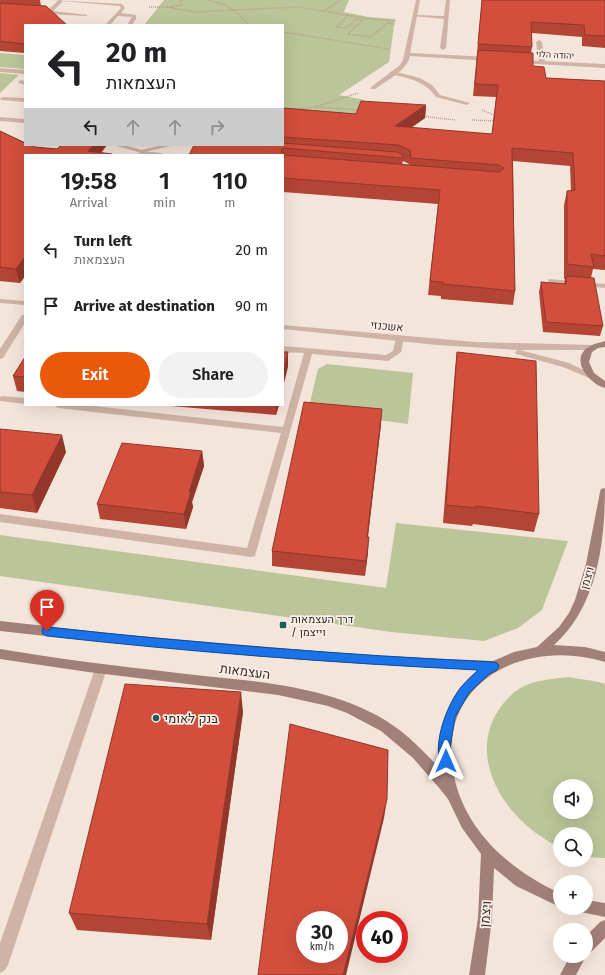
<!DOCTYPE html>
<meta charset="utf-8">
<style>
:root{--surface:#fff;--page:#f2f2f2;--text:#202124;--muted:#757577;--accent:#ea580c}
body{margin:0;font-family:"Fira Sans",Heebo,sans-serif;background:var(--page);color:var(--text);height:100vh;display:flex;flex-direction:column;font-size:15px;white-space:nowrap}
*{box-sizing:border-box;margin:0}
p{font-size:13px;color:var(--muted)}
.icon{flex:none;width:22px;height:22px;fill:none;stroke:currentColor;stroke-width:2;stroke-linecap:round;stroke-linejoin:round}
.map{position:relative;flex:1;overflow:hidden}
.panel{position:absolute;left:24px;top:154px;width:260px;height:252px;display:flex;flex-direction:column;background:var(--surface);border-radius:0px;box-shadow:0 4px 16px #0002}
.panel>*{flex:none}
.banner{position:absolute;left:24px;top:24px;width:260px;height:122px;border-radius:0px;box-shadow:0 4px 16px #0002;background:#fff;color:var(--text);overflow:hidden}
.fabs{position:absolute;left:553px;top:779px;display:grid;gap:8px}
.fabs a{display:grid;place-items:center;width:40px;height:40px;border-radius:50%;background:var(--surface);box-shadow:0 4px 16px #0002;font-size:20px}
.speed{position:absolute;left:296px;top:911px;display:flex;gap:8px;font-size:20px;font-weight:700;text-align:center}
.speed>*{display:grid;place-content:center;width:52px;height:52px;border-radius:50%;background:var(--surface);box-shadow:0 4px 16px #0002;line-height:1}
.speed small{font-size:10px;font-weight:400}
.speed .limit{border:6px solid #d22;background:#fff;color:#111}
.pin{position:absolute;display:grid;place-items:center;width:34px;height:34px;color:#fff;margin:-41px -17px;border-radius:50% 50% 50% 0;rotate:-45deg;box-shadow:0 0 4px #0007}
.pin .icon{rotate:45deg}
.me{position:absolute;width:44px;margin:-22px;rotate:0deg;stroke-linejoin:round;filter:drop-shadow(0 0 3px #0008)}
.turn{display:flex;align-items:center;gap:14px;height:84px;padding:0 16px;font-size:18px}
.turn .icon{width:52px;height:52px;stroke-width:2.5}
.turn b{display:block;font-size:28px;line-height:34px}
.lanes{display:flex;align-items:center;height:38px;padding:0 16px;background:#0003;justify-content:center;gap:20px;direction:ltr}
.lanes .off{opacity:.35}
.eta{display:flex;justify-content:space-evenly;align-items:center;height:68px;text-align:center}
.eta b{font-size:24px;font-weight:600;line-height:28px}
.primary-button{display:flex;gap:8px;margin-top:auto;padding:8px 16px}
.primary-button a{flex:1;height:46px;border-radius:24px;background:var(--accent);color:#fff;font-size:16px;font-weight:600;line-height:46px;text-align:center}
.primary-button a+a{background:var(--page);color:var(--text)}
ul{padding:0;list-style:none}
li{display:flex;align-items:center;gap:12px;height:56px;padding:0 16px}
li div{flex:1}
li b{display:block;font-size:15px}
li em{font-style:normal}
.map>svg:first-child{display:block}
.green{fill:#bbc599;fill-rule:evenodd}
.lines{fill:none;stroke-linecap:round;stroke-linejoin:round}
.path{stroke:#ba9d90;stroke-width:1.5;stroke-dasharray:1 1;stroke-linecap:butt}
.lane{fill:#ceb3a6;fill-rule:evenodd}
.street{fill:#ceb3a6;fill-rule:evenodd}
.secondary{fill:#a18177;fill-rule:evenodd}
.wall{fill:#b44434;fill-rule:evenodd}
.shaded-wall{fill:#92372a}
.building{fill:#d14f3c;stroke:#92372a;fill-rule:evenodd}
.route{fill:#1a73e8;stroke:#114b97}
.poi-dot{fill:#195e5b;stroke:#fbf0e8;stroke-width:1.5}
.labels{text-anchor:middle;stroke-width:3.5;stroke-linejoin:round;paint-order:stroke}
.far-street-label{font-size:9px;fill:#392b27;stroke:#fbf0e8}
.street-label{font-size:11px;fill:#392b27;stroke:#fbf0e8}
.poi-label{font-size:11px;fill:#392b27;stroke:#fbf0e8;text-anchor:start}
.near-street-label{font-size:13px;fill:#392b27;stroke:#fbf0e8}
.near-poi-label{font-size:13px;fill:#392b27;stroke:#fbf0e8;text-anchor:start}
</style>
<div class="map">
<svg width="605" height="975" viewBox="0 0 605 975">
<rect width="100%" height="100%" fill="#f4e5db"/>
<path class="green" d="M 164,0 L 349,0 L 344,12 L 369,17 L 395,19 L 389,62 L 339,95 L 365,100 L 355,117 L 283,114 L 283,25 L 144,25 Z
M 0,53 L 25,55 L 25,69 L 0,67 Z
M 0,73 L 19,75 L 0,93 Z
M 327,364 L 413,373 L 408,424 L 308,411 L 318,369 Z
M 396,523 L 568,541 L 542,610 L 518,628 L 484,641 L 391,632 L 0,576 L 0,535 L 386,588 Z
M 568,677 L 599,682 L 605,684 L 605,858 L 586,857 L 586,834 L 560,834 L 560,848 C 553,845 548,841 542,837 C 504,813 471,761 495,716 C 501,706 508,696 519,689 C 533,680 552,679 568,677 ZM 560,786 L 586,786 L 586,812 L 560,812 Z"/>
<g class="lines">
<path class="path" d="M 206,0 C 228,4 234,9 249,25
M 149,7 L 167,7 L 194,12 L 298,7 L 370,19 L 396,21
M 170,7 L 182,5 L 181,0
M 324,11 L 341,0
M 348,15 L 337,27 L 346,28 L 357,19 L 363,20 L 348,34 L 371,37 L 387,23 L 395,24
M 283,32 L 389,49
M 316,107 L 360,110
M 291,109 L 316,107 L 358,93
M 482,110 L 496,116
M 422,116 L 455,120
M 472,120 L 495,121"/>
<path class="lane" d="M 59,0 L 63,1 L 53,11 L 88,15 L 86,16 L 48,14 L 40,12 L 47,11 Z
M 446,0 L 450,0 L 446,48 L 443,50 L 440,48 L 444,19 L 413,16 L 415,15 L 444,16 Z
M 539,40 L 542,42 L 545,62 L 542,64 L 539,62 L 536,42 Z
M 0,68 L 25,70 L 25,74 L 0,72 Z
M 392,71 L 420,78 L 432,85 L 440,95 L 470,103 L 467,105 L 436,97 C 425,81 408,78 390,74 L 389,73 Z
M 21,80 L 25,81 L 25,85 L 19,83 L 18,82 Z
M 3,97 L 25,98 L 25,102 L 1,100 L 0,99 Z
M 162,145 L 175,145 L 140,153 L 137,151 Z
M 549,279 L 605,284 L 605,288 L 552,283 L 548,281 Z
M 22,315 L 25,315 L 25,323 L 3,358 L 0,359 L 0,349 Z
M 400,335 L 404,338 L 401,352 L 388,361 L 312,354 L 255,556 L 251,557 L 0,522 L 0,514 L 247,548 L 281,433 L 58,408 L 53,405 L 85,405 L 283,427 L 304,353 L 283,352 L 283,346 L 386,355 L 393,351 L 396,338 Z
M 2,396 L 25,398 L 25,404 L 0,401 L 0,397 Z
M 101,664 L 105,665 L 107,669 L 8,965 L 5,970 L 0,973 L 0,943 L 95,669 L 97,665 Z"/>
<path class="street" d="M 50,0 L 122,4 L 125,8 L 121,13 L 136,15 L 136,19 L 132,25 L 127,25 L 132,17 L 118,16 L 110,25 L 105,25 L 121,8 L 120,6 Z
M 416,0 L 420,0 L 410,53 L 490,57 L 493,59 L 490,61 L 410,56 C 407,71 386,81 375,89 L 371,89 L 371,87 L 399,66 L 403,60 Z
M 518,60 L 605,64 L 605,68 L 520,63 L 518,62 Z
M 0,117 L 25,119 L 25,123 L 0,121 Z
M 113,145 L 124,145 L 142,150 L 143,151 L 161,153 L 164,155 L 141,155 L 138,152 Z
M 0,299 L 25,301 L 25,305 L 0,303 Z
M 283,325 L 476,342 L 592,345 L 595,346 L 596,348 L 595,350 L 520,350 L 569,363 L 596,376 L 592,379 L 589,378 L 563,367 L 516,354 L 515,352 L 518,350 L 437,345 L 283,329 Z"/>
<path class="secondary" d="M 605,341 L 605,347 L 598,348 L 592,352 L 589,362 L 594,373 L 605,381 L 605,388 C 590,384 570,361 587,348 C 592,344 599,343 605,341 Z
M 605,488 C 605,543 597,607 554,645 L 585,647 L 605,652 L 605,662 C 525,637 434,682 454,776 C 465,831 511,871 560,893 L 560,907 L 516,886 L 494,868 L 492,918 L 485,975 L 469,975 L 478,918 L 481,854 L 462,828 L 448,799 L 440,789 L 413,758 L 381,731 L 347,713 L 328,706 L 278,695 L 88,672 L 0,659 L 0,649 C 59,659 118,666 178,673 C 245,681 317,683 378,716 C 402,729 422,749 440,769 C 436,732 448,695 478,670 C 318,663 159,649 0,631 L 0,621 L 126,635 L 377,656 L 493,661 L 514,652 L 537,647 L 559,627 L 569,613 L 575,600 L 586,564 L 600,492 L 601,489 Z
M 586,900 L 605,903 L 605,917 L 581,912 L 579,908 L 586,908 Z
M 605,920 L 605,938 L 591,952 L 586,955 L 586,936 L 600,922 Z
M 570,956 L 586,956 L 576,975 L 560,975 Z"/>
</g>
<path class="wall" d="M 0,0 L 40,0 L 41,6 L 25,25 L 25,53 L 0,51 Z
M 482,0 L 605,0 L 605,48 L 582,46 L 582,37 L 532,33 L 532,47 L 531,53 L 533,66 L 546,78 L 605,81 L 605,270 L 593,269 L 591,278 L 603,326 L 600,336 L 543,332 L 539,292 L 541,282 L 564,284 L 565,279 L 564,279 L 564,205 L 567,191 L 571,191 L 570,166 L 513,161 L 515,291 L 513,305 L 441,299 L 441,296 L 428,295 L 438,204 L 283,192 L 283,155 L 194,145 L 283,145 L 283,108 L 356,114 L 426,105 L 425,118 L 411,128 L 492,134 L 496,97 L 473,96 ZM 403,161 L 409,164 L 409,165 L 402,165 Z
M 0,131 L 35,147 L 57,149 L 61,145 L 107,145 L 101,153 L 25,155 L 25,276 L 20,283 L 0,281 Z
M 457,352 L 539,514 L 534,532 L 473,524 L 472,526 L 443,523 L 455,370 Z
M 25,357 L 25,392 L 17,391 L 13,376 Z
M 159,405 L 279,405 L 276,415 Z
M 381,424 L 368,537 L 368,552 L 365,576 L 272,566 L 272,551 Z
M 0,429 L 66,452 L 37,513 L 0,508 Z
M 202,451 L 204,466 L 192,502 L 193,507 L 186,529 L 100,519 L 97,504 Z
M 243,712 L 211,940 L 77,930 L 69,913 Z"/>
<path class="shaded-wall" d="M 426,105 L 425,118 L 394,139 L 395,126 Z
M 94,145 L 107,145 L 99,155 L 88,151 Z
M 25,257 L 25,276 L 20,283 L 16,269 Z
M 288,352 L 288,367 L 283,387 L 283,371 Z
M 276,405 L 279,405 L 276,415 Z
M 382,409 L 381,424 L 366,552 L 367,537 Z
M 62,435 L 66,452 L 37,513 L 32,495 Z
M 202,451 L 204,466 L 192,502 L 193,507 L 186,529 L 184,514 L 189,492 Z
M 369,537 L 368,552 L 365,576 L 366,561 Z
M 241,692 L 243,712 L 211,940 L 207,924 Z
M 387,799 L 384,818 L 346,975 L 343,975 Z"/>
<path class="building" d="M 482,0 L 605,0 L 605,36 L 585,35 L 584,25 L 531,22 L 532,47 L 478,44 Z
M 0,3 L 46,6 L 67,25 L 25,25 L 25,44 L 0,41 Z
M 478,50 L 533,53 L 533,66 L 544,67 L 546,78 L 605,81 L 605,256 L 591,254 L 594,267 L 567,264 L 567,191 L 575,190 L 573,153 L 512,148 L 515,291 L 443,284 L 443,282 L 430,281 L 440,190 L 283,178 L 283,155 L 499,172 L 504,168 L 499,165 L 411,158 L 410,150 L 398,145 L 283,137 L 283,108 L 356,114 L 361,101 L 426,105 L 395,126 L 492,134 L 498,85 L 475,84 Z
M 0,131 L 25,143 L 25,145 L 30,145 L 35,147 L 57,149 L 61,145 L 94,145 L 88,151 L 112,154 L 111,155 L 25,155 L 25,257 L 16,269 L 0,267 Z
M 283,143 L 397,152 L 403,155 L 403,158 L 283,148 L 281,150 L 283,155 L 189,155 L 194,145 L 283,145 Z
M 566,276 L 594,278 L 603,326 L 546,322 L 541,282 L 566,284 Z
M 283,352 L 288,352 L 283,371 Z
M 457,352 L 536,361 L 539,514 L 476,506 L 476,508 L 446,505 Z
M 25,357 L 25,377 L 13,376 Z
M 304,402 L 382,409 L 367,537 L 369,537 L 366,561 L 272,551 Z
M 0,429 L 62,435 L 32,495 L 0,492 Z
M 122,443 L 202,451 L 189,492 L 191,492 L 184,514 L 97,504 Z
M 125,684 L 241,692 L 207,924 L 69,913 Z
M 290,724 L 388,750 L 387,799 L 343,975 L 258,975 ZM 305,920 L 339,920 L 339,954 L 305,954 Z"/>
<path class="route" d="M 47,627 C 195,643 344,655 494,662 L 497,663 L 499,666 L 497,670 L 489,674 L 469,693 L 455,717 L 450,749 L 452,761 L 450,764 L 446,766 L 441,764 C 432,743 448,702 462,686 C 467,680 473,675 478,670 C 334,663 190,652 47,636 L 43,634 L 42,631 L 43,628 Z"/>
<g class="poi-dot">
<rect x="279" y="621" width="8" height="8" rx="2"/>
<circle cx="156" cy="718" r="4"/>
</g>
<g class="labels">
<g class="far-street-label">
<text transform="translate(555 55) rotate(3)" y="3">יהודה הלוי</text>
</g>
<g class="street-label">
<text transform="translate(387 326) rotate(5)" y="4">אשכנזי</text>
<text transform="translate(587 578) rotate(-74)" y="4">ויצמן</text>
</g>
<g class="poi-label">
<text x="291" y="623">דרך העצמאות<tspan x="291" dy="13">/ וייצמן</tspan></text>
</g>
<g class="near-street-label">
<text transform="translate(245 671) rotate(7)" y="5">העצמאות</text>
<text transform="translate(485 914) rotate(-85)" y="5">ויצמן</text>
</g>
<g class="near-poi-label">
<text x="164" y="723">בנק לאומי</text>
</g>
</g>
</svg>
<div class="fabs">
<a><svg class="icon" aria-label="sound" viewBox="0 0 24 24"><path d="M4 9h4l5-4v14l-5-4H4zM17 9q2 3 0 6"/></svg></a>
<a><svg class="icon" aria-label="search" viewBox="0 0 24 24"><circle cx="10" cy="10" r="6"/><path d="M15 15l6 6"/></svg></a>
<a>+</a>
<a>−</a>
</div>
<div class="speed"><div>30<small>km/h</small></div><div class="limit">40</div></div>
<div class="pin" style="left:47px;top:631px;background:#d93025"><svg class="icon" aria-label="arrive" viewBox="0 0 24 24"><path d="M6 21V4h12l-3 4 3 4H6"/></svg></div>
<svg class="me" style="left:446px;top:761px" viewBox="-20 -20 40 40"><path d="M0-17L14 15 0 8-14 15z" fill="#1a73e8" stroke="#fff" stroke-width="4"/></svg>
<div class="banner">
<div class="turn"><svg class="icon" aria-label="left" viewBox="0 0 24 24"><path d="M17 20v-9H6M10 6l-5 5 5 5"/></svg><div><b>20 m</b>העצמאות</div></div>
<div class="lanes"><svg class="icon" aria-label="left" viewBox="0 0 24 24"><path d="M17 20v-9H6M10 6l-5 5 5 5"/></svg><svg class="icon off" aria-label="ahead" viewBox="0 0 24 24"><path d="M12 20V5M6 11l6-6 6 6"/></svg><svg class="icon off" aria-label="ahead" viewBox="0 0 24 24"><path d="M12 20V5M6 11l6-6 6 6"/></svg><svg class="icon off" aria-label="right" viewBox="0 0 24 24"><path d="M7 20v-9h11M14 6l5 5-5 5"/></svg></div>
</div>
<section class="panel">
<div class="eta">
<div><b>19:58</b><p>Arrival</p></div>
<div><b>1</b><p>min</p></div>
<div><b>110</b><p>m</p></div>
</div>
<ul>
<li><svg class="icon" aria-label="left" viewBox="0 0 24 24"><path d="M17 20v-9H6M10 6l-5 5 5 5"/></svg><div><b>Turn left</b><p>העצמאות</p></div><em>20 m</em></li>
<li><svg class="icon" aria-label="arrive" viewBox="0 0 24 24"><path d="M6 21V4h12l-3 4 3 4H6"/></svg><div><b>Arrive at destination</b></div><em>90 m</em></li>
</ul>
<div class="primary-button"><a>Exit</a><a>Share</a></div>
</section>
</div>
